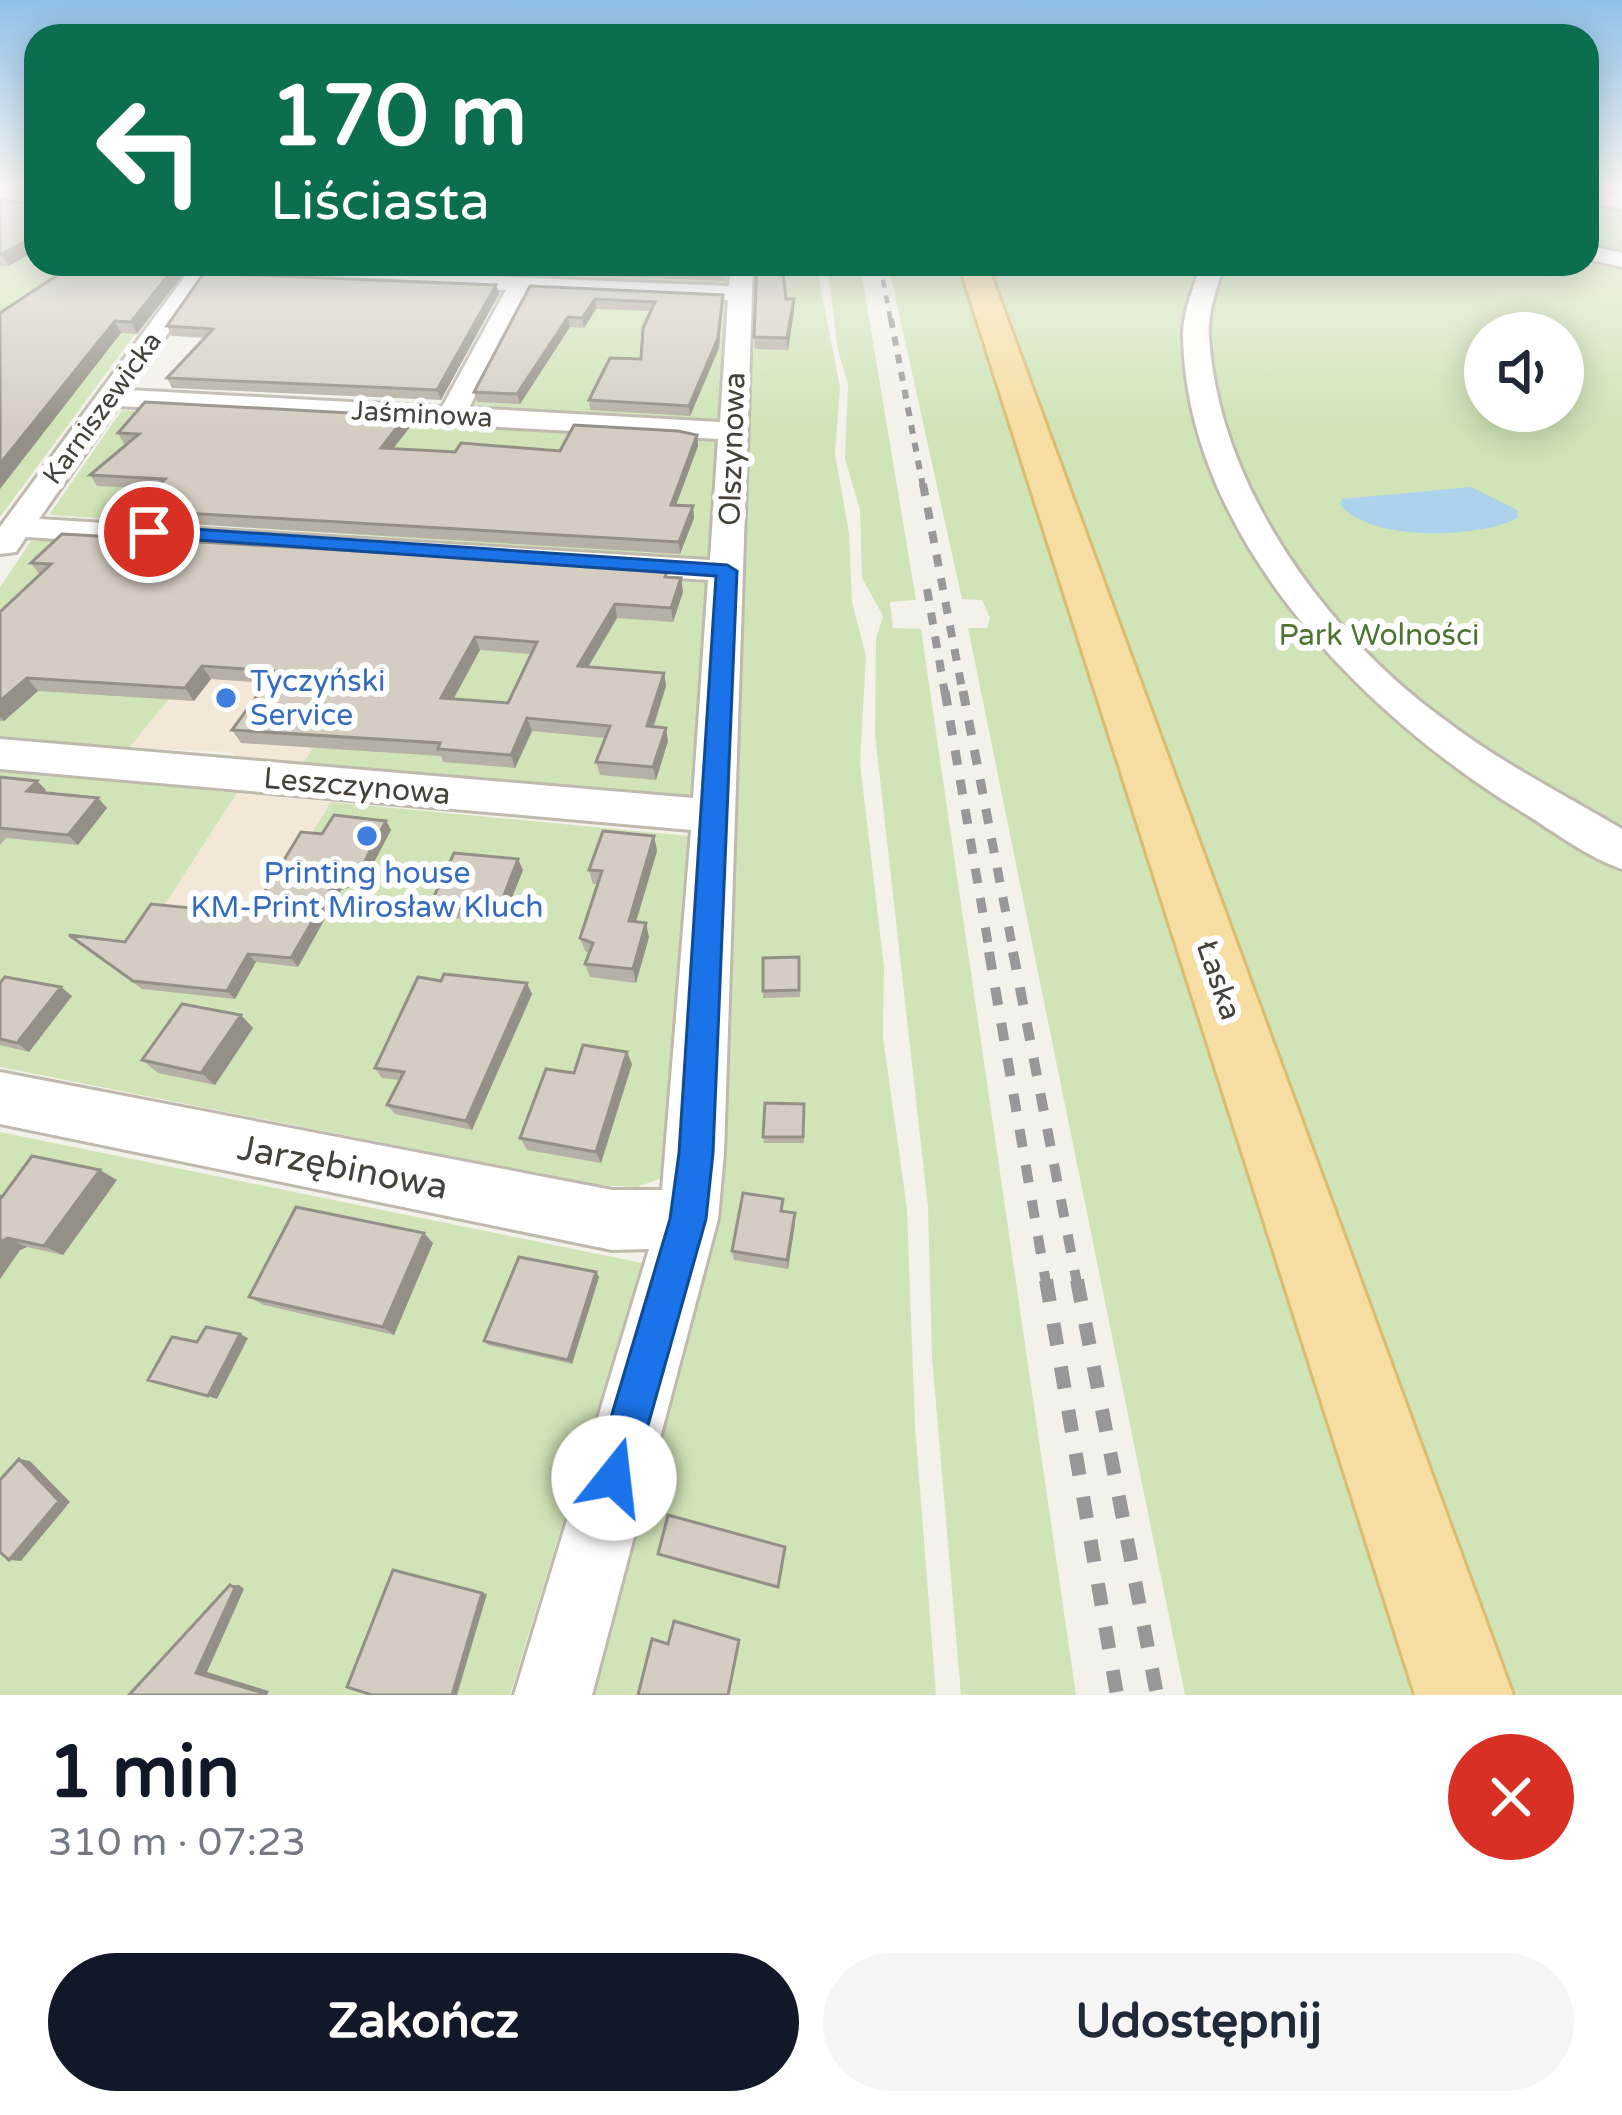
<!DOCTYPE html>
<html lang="pl">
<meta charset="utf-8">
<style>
:root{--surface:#fff;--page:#f6f6f7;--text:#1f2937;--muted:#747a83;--accent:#111827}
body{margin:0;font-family:"Varela Round",sans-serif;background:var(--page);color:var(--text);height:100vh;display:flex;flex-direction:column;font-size:45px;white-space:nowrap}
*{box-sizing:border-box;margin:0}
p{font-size:39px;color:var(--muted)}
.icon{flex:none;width:66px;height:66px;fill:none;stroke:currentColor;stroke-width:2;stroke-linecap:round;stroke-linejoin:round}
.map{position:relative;height:1695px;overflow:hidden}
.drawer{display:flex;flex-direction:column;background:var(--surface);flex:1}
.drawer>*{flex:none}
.guide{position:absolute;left:24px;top:24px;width:1575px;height:252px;border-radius:36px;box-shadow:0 6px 30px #0003;background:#0b6e4f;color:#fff;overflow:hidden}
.buttons{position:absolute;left:1464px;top:312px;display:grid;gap:24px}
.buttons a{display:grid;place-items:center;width:120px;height:120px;border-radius:50%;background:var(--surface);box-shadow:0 6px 30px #0003;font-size:60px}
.pin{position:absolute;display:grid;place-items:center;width:102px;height:102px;color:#fff;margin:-51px;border:6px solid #fff;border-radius:50%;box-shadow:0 3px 12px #0007}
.me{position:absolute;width:132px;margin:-66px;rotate:16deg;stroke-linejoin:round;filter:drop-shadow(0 0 9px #0008)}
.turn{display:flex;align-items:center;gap:42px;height:252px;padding:0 48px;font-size:54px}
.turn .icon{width:156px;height:156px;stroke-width:2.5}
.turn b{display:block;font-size:84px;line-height:102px}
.round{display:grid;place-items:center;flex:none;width:126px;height:126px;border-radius:63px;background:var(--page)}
.overview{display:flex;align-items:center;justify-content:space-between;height:204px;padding:0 48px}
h1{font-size:72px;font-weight:700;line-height:90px;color:var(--accent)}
.primary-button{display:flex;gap:24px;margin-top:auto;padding:24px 48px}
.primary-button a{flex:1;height:138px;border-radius:72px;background:var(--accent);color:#fff;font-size:48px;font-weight:700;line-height:138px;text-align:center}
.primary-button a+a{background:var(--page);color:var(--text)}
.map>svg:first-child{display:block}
.commercial{fill:#f3e8d8}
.green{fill:#d0e4b7;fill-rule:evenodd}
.water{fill:#add2eb}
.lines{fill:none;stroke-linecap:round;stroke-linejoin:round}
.minor-casing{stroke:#bfb9ae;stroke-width:6}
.major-casing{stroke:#dabb72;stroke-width:6}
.minor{fill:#fff;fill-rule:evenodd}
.major{fill:#f6dea2;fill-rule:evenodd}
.rail-far5{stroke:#989898;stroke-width:4.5;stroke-dasharray:8 8;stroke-linecap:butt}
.rail-far4{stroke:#989898;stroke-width:6;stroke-dasharray:9 9;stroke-linecap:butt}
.rail-far3{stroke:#989898;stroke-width:8;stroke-dasharray:12 12;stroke-linecap:butt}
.rail-far2{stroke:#989898;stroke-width:9;stroke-dasharray:15 15;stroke-linecap:butt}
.rail-far1{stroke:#989898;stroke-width:10;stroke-dasharray:18 18;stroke-linecap:butt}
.rail{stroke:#989898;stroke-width:14;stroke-dasharray:22 22;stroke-linecap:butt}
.wall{fill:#b7b0a6;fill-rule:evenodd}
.shaded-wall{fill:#959087}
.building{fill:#d5cdc1;stroke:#959087;stroke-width:3;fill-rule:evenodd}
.route{fill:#1a73e8;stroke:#114b97;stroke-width:3}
.shop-dot{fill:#3f7fe0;stroke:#fff;stroke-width:4.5}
.labels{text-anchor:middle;stroke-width:12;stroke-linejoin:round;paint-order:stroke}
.far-street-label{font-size:27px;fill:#474239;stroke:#fff}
.street-label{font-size:30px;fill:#474239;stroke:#fff}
.park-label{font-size:30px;fill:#4b7531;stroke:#fff}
.shop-label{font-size:30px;fill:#366cbe;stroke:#fff;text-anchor:start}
.near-street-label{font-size:36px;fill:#474239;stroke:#fff}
</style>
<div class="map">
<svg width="1622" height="1695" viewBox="0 0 1622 1695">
<rect width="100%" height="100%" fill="#f4f1eb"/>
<path class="commercial" d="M 222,633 L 378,646 L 302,765 L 237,759 L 232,752 L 129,748 Z
M 237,793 L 331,802 L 235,961 L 134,950 Z"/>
<path class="green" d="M 1587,190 L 1622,190 L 1622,1695 L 1503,1695 L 985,264 L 1587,264 ZM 1485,333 L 1563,333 L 1563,411 L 1485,411 Z
M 0,206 L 36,208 L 36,264 L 187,264 L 0,517 Z
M 221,264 L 729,264 L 727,289 L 217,269 Z
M 753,264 L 816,264 L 840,387 L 835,454 L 849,533 L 852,602 L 866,656 L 860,763 L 884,967 L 883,1037 L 907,1209 L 915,1425 L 936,1695 L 591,1695 L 720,1202 Z
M 827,264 L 860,264 L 916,600 L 890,602 L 893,628 L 921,629 L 1076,1695 L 961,1695 L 932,1357 L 928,1207 L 875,734 L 876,639 L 883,616 L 862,578 L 860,510 L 845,459 L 848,384 L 838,351 Z
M 888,264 L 960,264 L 1423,1695 L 1185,1695 L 968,628 L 987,628 L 990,618 L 982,600 L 962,599 Z
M 529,288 L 727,296 L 719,419 L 712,423 L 464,411 Z
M 228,408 L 718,437 L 709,558 L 49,515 L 122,410 L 190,415 Z
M 76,538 L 706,583 L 692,795 L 637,795 L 302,765 L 377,647 L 222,633 L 129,748 L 0,736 L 0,587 L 31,541 Z
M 0,770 L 237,793 L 135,950 L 234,960 L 331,802 L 689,836 L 662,1178 L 637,1187 L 596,1185 L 0,1067 Z
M 0,1132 L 642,1263 L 510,1695 L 0,1695 Z"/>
<path class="water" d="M 1471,487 L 1517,510 L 1518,518 C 1481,538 1368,543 1340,504 L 1342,499 Z"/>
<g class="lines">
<g class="minor-casing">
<path id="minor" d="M 1587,190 L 1622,197 L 1622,209 L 1587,202 Z
M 1587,245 L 1622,253 L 1622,267 L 1587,259 Z
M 194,264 L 729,286 L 731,264 L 753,264 L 724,1153 L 718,1219 L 592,1695 L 514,1695 L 649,1249 L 612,1250 L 0,1124 L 0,1072 L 612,1190 L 662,1190 L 691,830 L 0,769 L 0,739 L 693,798 L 708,580 L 26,537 L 16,552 L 0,554 L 0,527 ZM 206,278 L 506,290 L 442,407 L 129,390 ZM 529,291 L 728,300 L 720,422 L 469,408 ZM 118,406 L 718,439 L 710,560 L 39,519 Z
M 1201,264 L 1223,264 C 1218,287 1207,312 1209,336 C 1218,485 1325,632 1442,718 C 1498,761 1561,793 1622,829 L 1622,869 C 1586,857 1552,830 1519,810 C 1360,712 1186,535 1183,335 C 1183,311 1194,287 1201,264 Z"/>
</g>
<g class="major-casing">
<path id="major" d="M 959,264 L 987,264 L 1513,1695 L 1415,1695 Z"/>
</g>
<use href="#minor" class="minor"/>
<use href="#major" class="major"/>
<path class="rail-far5" d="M 880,264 L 891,322"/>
<path class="rail-far4" d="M 891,319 L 923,487"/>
<path class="rail-far3" d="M 923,484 L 963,694
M 927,589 L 945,694"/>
<path class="rail-far2" d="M 945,691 L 990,955
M 963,691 L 1014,955"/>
<path class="rail-far1" d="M 989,952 L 1046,1283
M 1013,952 L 1077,1283"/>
<path class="rail" d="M 1046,1280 L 1117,1695
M 1077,1280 L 1157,1695"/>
</g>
<path class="wall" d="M 0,190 L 36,190 L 36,250 L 9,266 L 0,266 L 0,200 L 30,203 L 32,196 L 0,192 Z
M 54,264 L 191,264 L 137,334 L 121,333 L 101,357 L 66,269 L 58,269 Z
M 304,264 L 728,264 L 725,281 Z
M 496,285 L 499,294 L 441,400 L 172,388 L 167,378 L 205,338 L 172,336 L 167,326 Z
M 530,286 L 723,295 L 719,348 L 690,416 L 590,410 L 589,400 L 641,359 L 651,311 L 596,309 L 584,328 L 570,327 L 520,404 L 477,402 L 474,392 Z
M 786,299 L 794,299 L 794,311 L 788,350 L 755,349 L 754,337 Z
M 406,416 L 410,427 L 393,449 L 455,452 L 560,451 L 697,435 L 698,446 L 676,505 L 693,506 L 694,518 L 680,554 L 140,521 L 134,510 L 155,489 L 97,486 L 90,475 L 127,444 L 124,444 L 118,433 Z
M 31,563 L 681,578 L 683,592 L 673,622 L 617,618 L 588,667 L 664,673 L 666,686 L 654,727 L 668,741 L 656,780 L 600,775 L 596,762 L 605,738 L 532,731 L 515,768 L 443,762 L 441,756 L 241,743 L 232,730 L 267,683 L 211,679 L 194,701 L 38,691 L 4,721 L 0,721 L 0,612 L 40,575 ZM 480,650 L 531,654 L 508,703 L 453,699 Z
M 0,777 L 37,781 L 46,790 L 44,793 L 98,798 L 107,808 L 78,845 L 6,838 L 0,845 Z
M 386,821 L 391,830 L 363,883 L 341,890 L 298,967 L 256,962 L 235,999 L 142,989 L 69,935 L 125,942 L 251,914 L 322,834 Z
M 654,836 L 657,851 L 636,922 L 649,937 L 636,983 L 590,977 L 585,964 L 589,953 L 585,951 L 580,938 L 597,884 L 593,884 L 589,870 Z
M 518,859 L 523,870 L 502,923 L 435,916 L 430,905 Z
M 799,957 L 800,997 L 763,998 L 763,958 Z
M 441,981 L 527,983 L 532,994 L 472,1130 L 395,1114 L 387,1105 L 400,1080 L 382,1078 L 375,1068 Z
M 0,983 L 72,996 L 29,1052 L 0,1045 Z
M 253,1028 L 215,1085 L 158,1073 L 142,1060 Z
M 632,1064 L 601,1163 L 527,1150 L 520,1138 Z
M 804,1104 L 804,1143 L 764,1143 L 763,1137 Z
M 117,1180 L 63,1255 L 27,1247 L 20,1250 L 0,1279 L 0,1196 Z
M 784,1211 L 795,1213 L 795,1223 L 788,1269 L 734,1260 L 732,1251 Z
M 433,1243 L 394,1335 L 264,1305 L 249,1297 Z
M 596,1272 L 599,1277 L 572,1364 L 488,1345 L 484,1341 Z"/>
<path class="shaded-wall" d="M 35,236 L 36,250 L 9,266 L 2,255 Z
M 177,264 L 191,264 L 137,334 L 131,322 Z
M 496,285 L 499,294 L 441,400 L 437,390 Z
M 723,295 L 719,348 L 690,416 L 689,406 Z
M 595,299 L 596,309 L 584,328 L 582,318 Z
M 794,299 L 794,311 L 788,350 L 787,338 Z
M 568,317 L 570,327 L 520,404 L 517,394 Z
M 115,321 L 121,333 L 0,489 L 0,464 Z
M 406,416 L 410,427 L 385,459 L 381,448 Z
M 697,435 L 698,446 L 672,516 L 671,505 Z
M 693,506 L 694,518 L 680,554 L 679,542 Z
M 681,578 L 683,592 L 673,622 L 671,608 Z
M 615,604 L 617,618 L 581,679 L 578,666 Z
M 475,637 L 480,650 L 447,711 L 441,698 Z
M 202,666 L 211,679 L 194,701 L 185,688 Z
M 664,673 L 666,686 L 649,739 L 647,726 Z
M 27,678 L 38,691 L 4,721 L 0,717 L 0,701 Z
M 527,718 L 532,731 L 515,768 L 511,755 Z
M 666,728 L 668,741 L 656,780 L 653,767 Z
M 37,781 L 46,790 L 37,801 L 27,791 Z
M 98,798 L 107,808 L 78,845 L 68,835 Z
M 386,821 L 391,830 L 363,883 L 341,890 L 298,967 L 291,958 L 335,882 Z
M 654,836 L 657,851 L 632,935 L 629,921 Z
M 518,859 L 523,870 L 502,923 L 497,913 Z
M 646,923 L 649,937 L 636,983 L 633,969 Z
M 248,954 L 256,962 L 235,999 L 227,991 Z
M 527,983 L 532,994 L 472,1130 L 466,1121 Z
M 61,987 L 72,996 L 29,1052 L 17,1043 Z
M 241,1015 L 253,1028 L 215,1085 L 201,1073 Z
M 627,1052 L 632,1064 L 601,1163 L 596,1152 Z
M 100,1170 L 117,1180 L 63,1255 L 44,1246 Z
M 795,1213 L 795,1223 L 788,1269 L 787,1260 Z
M 424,1233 L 433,1243 L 394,1335 L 383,1327 Z
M 8,1238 L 27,1247 L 20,1250 L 0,1279 L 0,1242 Z
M 596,1272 L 599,1277 L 572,1364 L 568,1360 Z
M 240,1334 L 248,1338 L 217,1399 L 208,1396 Z
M 19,1459 L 30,1461 L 70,1502 L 21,1561 L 9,1560 Z
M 230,1585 L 239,1585 L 244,1589 L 207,1672 L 269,1691 L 267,1695 L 259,1695 L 196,1673 Z
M 482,1593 L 487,1594 L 457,1695 L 452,1695 Z"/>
<path class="building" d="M 34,190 L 36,190 L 36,237 L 35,236 L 0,255 L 0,200 L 30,203 Z
M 74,264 L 177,264 L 131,322 L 115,321 L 0,464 L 0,313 Z
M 579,264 L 725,264 L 724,270 Z
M 757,264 L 782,264 L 786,299 L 794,299 L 787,338 L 754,337 Z
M 204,273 L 496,285 L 437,390 L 167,378 L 213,329 L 167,326 Z
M 530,286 L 723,295 L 718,338 L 689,406 L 589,400 L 610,358 L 641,359 L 643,328 L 655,302 L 595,299 L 582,318 L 568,317 L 517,394 L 474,392 Z
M 145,402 L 406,416 L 381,448 L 455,452 L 461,443 L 560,451 L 574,425 L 678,431 L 697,435 L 671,505 L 693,506 L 679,542 L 134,510 L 165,479 L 90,475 L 139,434 L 118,433 Z
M 62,534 L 668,569 L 665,577 L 681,578 L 671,608 L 615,604 L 578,666 L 664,673 L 647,726 L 666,728 L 653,767 L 596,762 L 610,726 L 527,718 L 511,755 L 438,749 L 440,743 L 232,730 L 275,671 L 202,666 L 185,688 L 27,678 L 0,701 L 0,612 L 51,564 L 31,563 ZM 475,637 L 537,642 L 508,703 L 441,698 Z
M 0,777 L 37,781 L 27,791 L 98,798 L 68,835 L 0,828 Z
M 334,815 L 386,821 L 358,874 L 335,882 L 291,958 L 248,954 L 227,991 L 133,981 L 69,935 L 125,942 L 151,904 L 251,914 L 301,832 L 322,834 Z
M 603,831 L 654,836 L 629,921 L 646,923 L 633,969 L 585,964 L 593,943 L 580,938 L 602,871 L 589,870 Z
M 454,853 L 518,859 L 497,913 L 430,905 Z
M 799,957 L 799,990 L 763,991 L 763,958 Z
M 444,974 L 527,983 L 466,1121 L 387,1105 L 404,1072 L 375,1068 L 418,977 L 441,981 Z
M 5,977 L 61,987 L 17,1043 L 0,1039 L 0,983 Z
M 182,1004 L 241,1015 L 201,1073 L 142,1060 Z
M 583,1045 L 627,1052 L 596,1152 L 520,1138 L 546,1069 L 574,1073 Z
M 765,1103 L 804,1104 L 803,1137 L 763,1137 Z
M 32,1156 L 100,1170 L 44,1246 L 8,1238 L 0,1242 L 0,1196 L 2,1197 Z
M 743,1193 L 783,1199 L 781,1211 L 795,1213 L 787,1260 L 732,1251 Z
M 296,1207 L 424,1233 L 383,1327 L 249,1297 Z
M 519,1257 L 596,1272 L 568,1360 L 484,1341 Z
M 206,1327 L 240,1334 L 208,1396 L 148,1380 L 172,1337 L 197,1342 Z
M 19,1459 L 59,1501 L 9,1560 L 0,1552 L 0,1480 Z
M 668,1515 L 785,1547 L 778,1587 L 658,1554 Z
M 393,1570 L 482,1593 L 452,1695 L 372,1695 L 347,1687 Z
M 230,1585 L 235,1588 L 196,1673 L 260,1692 L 259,1695 L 129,1695 Z
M 674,1621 L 739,1640 L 728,1695 L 638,1695 L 652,1639 L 668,1644 Z"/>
<linearGradient id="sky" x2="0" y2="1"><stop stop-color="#90c0e9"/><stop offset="0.44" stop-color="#faf9f6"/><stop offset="1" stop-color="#faf9f6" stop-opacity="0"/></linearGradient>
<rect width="1622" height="427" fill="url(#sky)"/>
<path class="route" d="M 149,526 L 727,565 L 737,571 L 713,1153 L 706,1219 L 629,1493 L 614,1499 L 599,1493 L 593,1478 L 670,1219 L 679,1153 L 716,576 L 142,536 L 142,528 Z"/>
<g class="shop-dot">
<circle cx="226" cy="698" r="12"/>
<circle cx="367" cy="836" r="12"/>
</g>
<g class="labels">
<g class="far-street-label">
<text transform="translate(102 408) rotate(-54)" y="9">Karniszewicka</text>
<text transform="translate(422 414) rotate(3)" y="9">Jaśminowa</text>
</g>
<g class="street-label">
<text transform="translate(732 449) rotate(-88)" y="10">Olszynowa</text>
<text transform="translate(357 786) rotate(5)" y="10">Leszczynowa</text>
<text transform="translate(1219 980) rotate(71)" y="10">Łaska</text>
</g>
<g class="park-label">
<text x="1379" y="645">Park Wolności</text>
</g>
<g class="shop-label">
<text x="250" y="691">Tyczyński<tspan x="250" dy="34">Service</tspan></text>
<text x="367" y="883" text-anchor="middle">Printing house<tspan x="367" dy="34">KM-Print Mirosław Kluch</tspan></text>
</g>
<g class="near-street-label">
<text transform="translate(343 1166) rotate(11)" y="13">Jarzębinowa</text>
</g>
</g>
</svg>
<div class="buttons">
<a><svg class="icon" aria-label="sound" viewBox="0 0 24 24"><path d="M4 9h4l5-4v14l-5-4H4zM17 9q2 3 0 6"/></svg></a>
</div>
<div class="pin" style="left:149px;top:532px;background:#d93025"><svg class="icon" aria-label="arrive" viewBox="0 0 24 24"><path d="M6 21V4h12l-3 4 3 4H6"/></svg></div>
<svg class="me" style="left:614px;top:1478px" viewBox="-20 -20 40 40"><circle r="19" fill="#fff"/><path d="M0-13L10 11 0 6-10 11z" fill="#1a73e8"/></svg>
<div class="guide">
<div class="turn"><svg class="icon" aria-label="left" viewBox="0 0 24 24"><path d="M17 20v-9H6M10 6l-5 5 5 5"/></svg><div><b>170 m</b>Liściasta</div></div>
</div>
</div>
<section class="drawer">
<div class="overview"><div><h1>1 min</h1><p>310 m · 07:23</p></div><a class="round" style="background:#d93025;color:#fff"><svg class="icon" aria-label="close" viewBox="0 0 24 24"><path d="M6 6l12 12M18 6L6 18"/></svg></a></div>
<div class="primary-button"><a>Zakończ</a><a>Udostępnij</a></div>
</section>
